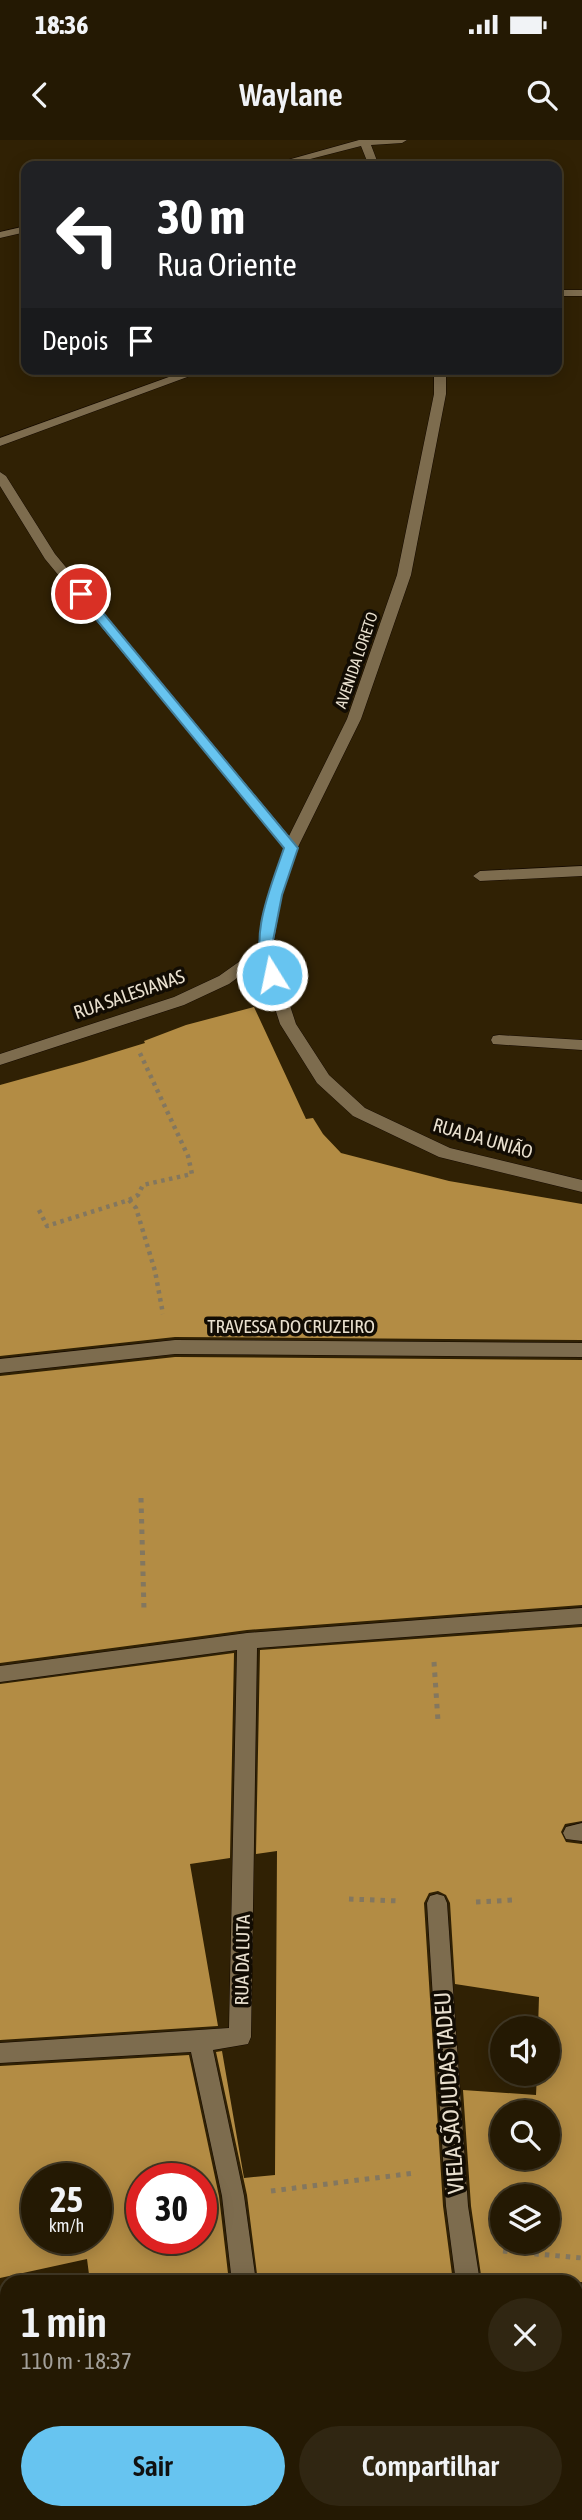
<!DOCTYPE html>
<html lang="pt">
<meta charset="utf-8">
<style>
:root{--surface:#241903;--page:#302612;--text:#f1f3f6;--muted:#a3a09a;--line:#413825;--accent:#67c4f0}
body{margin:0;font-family:"Asap Condensed",sans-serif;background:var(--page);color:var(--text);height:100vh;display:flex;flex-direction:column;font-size:26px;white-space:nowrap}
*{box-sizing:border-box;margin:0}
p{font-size:23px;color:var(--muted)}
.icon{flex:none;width:38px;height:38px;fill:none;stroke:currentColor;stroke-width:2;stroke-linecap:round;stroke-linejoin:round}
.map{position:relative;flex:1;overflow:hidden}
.panel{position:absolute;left:0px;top:2135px;width:583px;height:245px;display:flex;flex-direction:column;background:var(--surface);border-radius:21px 21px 0 0;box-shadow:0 4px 18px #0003,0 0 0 2px var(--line)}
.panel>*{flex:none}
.banner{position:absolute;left:21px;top:21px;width:541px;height:214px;border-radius:14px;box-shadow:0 4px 18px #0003,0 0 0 2px var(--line);background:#202124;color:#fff;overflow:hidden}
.buttons{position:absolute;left:490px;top:1876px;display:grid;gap:14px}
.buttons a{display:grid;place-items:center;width:70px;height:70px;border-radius:50%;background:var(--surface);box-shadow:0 4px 18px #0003,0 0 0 2px var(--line);font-size:35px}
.speed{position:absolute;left:21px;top:2023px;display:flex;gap:14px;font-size:35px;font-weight:700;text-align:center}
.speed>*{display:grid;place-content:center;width:91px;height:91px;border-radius:50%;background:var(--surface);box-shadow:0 4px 18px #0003,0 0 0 2px var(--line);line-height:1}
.speed small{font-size:18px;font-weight:400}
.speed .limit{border:10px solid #d22;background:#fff;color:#111}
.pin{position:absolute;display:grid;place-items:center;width:60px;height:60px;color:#fff;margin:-30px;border:4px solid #fff;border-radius:50%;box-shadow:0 2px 7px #0007}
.me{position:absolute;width:77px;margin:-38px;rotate:350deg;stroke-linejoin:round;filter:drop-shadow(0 0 5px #0008)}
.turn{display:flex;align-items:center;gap:24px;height:147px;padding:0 21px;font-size:32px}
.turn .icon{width:91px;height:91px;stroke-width:2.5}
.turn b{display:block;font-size:49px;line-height:60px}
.then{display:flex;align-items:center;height:66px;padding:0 21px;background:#0003;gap:14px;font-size:26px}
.round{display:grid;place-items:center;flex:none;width:74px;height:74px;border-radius:37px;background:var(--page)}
.summary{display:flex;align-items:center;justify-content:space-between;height:119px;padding:0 21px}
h1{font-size:42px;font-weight:600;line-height:52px}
.cta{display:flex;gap:14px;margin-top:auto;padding:14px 21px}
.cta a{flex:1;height:80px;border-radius:42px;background:var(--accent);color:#111;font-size:28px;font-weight:600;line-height:80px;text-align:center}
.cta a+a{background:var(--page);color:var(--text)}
.status{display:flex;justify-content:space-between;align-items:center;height:49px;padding:0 35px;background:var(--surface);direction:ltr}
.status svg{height:19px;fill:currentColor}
header{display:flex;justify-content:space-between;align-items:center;height:91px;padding:0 21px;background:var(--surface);font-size:32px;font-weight:600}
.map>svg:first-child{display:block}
.building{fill:#b38c44;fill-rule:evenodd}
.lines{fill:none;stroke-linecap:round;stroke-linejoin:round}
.minor-casing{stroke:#150a00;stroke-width:1}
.path-far1{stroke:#83775f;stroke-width:4.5;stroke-dasharray:3.5 4.5;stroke-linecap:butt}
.path{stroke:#83775f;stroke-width:5;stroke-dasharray:4.5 6;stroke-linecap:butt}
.minor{fill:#7d6c4e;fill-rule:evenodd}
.route{fill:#67c4f0;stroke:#437f9c;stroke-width:2}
.labels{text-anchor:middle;stroke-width:7;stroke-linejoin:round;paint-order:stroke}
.far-street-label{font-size:16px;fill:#e9e0cf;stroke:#120c03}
.street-label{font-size:19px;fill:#e9e0cf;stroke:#120c03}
.near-street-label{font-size:23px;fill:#e9e0cf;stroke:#120c03}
</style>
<div class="status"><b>18:36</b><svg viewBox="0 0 49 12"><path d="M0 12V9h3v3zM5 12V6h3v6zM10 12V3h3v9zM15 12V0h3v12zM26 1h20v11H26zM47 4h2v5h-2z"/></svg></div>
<header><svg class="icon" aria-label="back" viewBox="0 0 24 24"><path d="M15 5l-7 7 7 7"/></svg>Waylane<svg class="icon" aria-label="search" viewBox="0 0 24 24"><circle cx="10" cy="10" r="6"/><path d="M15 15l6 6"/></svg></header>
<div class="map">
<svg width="582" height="2380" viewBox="0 0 582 2380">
<rect width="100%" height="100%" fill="#302104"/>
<path class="building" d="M 254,867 L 306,979 L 313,978 L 323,994 L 341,1013 L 449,1041 L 582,1064 L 582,1200 L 175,1197 L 0,1216 L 0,945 L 83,922 L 145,903 L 144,901 L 186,885 Z
M 175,1217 L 582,1220 L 582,1465 L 247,1490 L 0,1523 L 0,1236 Z
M 582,1487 L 582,1681 L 565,1684 L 561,1692 L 566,1702 L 582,1704 L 582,2142 L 482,2142 L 471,2066 L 463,1950 L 536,1955 L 537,1934 L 548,1934 L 548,1888 L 538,1888 L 539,1857 L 455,1844 L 450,1763 L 446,1755 L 438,1751 L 429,1753 L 424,1763 L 443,2066 L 453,2142 L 258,2142 L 247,2055 L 216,1912 L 222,1911 L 244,2038 L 275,2035 L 277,1711 L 256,1714 L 260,1510 ZM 502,1972 L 548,1972 L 548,2018 L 502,2018 ZM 502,2056 L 548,2056 L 548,2102 L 502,2102 Z
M 234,1513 L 230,1718 L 190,1724 L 218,1886 L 0,1900 L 0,1544 Z
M 189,1915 L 219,2056 L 229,2142 L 90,2142 L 87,2119 L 0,2138 L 0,1926 ZM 37,2039 L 96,2039 L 96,2098 L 37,2098 ZM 142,2039 L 201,2039 L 201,2098 L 142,2098 Z"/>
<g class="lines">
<g class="minor-casing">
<path id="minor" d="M 359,0 L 407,0 L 402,3 L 371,5 L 379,26 L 369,26 L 361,6 L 283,26 L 266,26 Z
M 26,86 L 26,92 L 0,98 L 0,92 Z
M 556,150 L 582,150 L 582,156 L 556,156 Z
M 191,229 L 209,229 L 0,306 L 0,298 Z
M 434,229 L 446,229 L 446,254 L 411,435 L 361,579 L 298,707 L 282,755 L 272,811 L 296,884 L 329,935 L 365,968 L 450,1008 L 582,1040 L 582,1052 L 439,1017 L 353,976 L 317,943 L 280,884 L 260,821 L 229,844 L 184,865 L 0,925 L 0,914 L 174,857 L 219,836 L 257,809 L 268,755 L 284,707 L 45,419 L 0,346 L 0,332 L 6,336 L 55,414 L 289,696 L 347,579 L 397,435 L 434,254 Z
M 582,726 L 582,736 L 480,741 L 473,736 L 480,731 Z
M 499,895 L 582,900 L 582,910 L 493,904 L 491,900 L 493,896 Z
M 175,1200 L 582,1203 L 582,1217 L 175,1214 L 0,1233 L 0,1219 Z
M 582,1468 L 582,1484 L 257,1508 L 251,1897 L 248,1904 L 213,1910 L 244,2056 L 256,2142 L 232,2142 L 222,2056 L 191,1912 L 0,1923 L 0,1903 L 229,1888 L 237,1510 L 0,1542 L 0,1526 L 247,1493 Z
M 582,1683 L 582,1701 L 566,1699 L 563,1693 L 566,1687 Z
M 437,1754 L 444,1756 L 447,1763 L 468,2066 L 480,2142 L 456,2142 L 446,2066 L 427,1763 L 430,1756 Z
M 0,2342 L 7,2345 L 7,2373 L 16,2373 L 17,2380 L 0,2380 Z
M 276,2373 L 300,2373 L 301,2380 L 277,2380 Z"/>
</g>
<path class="path-far1" d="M 129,1060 L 136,1068 L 155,1131 L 163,1174
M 39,1070 L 47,1086 L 129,1060 L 138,1055 L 143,1045 L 192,1034 L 188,1016 L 138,909"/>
<path class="path" d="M 141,1358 L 144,1470
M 434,1522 L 438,1581
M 349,1759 L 400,1761
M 476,1762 L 514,1760
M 271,2051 L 415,2033
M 503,2111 L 582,2118
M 496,2373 L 497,2380"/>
<use href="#minor" class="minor"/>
</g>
<path class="route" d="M 81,450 L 85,451 L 298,708 L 282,755 L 271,811 L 279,835 L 277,838 L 267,838 C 247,799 271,747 284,708 L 77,456 L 75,454 Z"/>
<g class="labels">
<g class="far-street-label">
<text transform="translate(356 520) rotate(-71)" y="6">AVENIDA LORETO</text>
</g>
<g class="street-label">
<text transform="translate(129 854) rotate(-19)" y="7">RUA SALESIANAS</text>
<text transform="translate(483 998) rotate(16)" y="7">RUA DA UNIÃO</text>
<text x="291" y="1193">TRAVESSA DO CRUZEIRO</text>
<text transform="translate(242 1820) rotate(-89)" y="7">RUA DA LUTA</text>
</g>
<g class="near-street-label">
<text transform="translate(449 1953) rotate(-94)" y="8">VIELA SÃO JUDAS TADEU</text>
</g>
</g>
</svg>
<div class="buttons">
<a><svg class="icon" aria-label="sound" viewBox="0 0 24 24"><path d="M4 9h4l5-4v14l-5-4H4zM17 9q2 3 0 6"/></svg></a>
<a><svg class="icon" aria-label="search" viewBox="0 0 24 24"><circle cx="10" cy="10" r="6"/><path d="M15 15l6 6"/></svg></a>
<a><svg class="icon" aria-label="layers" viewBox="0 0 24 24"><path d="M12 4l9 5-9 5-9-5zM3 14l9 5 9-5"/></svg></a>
</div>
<div class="speed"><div>25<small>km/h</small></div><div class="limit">30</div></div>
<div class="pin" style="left:81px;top:454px;background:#d93025"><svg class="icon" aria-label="arrive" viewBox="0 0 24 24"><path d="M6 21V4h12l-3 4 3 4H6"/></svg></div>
<svg class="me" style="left:272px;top:835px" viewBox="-20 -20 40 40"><circle r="17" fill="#67c4f0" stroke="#fff" stroke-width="3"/><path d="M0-11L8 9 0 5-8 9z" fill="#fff"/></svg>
<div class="banner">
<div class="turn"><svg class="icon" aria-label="left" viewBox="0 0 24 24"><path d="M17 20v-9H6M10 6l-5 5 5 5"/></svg><div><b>30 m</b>Rua Oriente</div></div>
<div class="then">Depois<svg class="icon" aria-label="arrive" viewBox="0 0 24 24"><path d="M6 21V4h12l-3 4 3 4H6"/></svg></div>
</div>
<section class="panel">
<div class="summary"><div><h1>1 min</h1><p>110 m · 18:37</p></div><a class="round"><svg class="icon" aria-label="close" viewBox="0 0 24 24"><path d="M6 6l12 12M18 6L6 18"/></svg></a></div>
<div class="cta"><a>Sair</a><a>Compartilhar</a></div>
</section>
</div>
